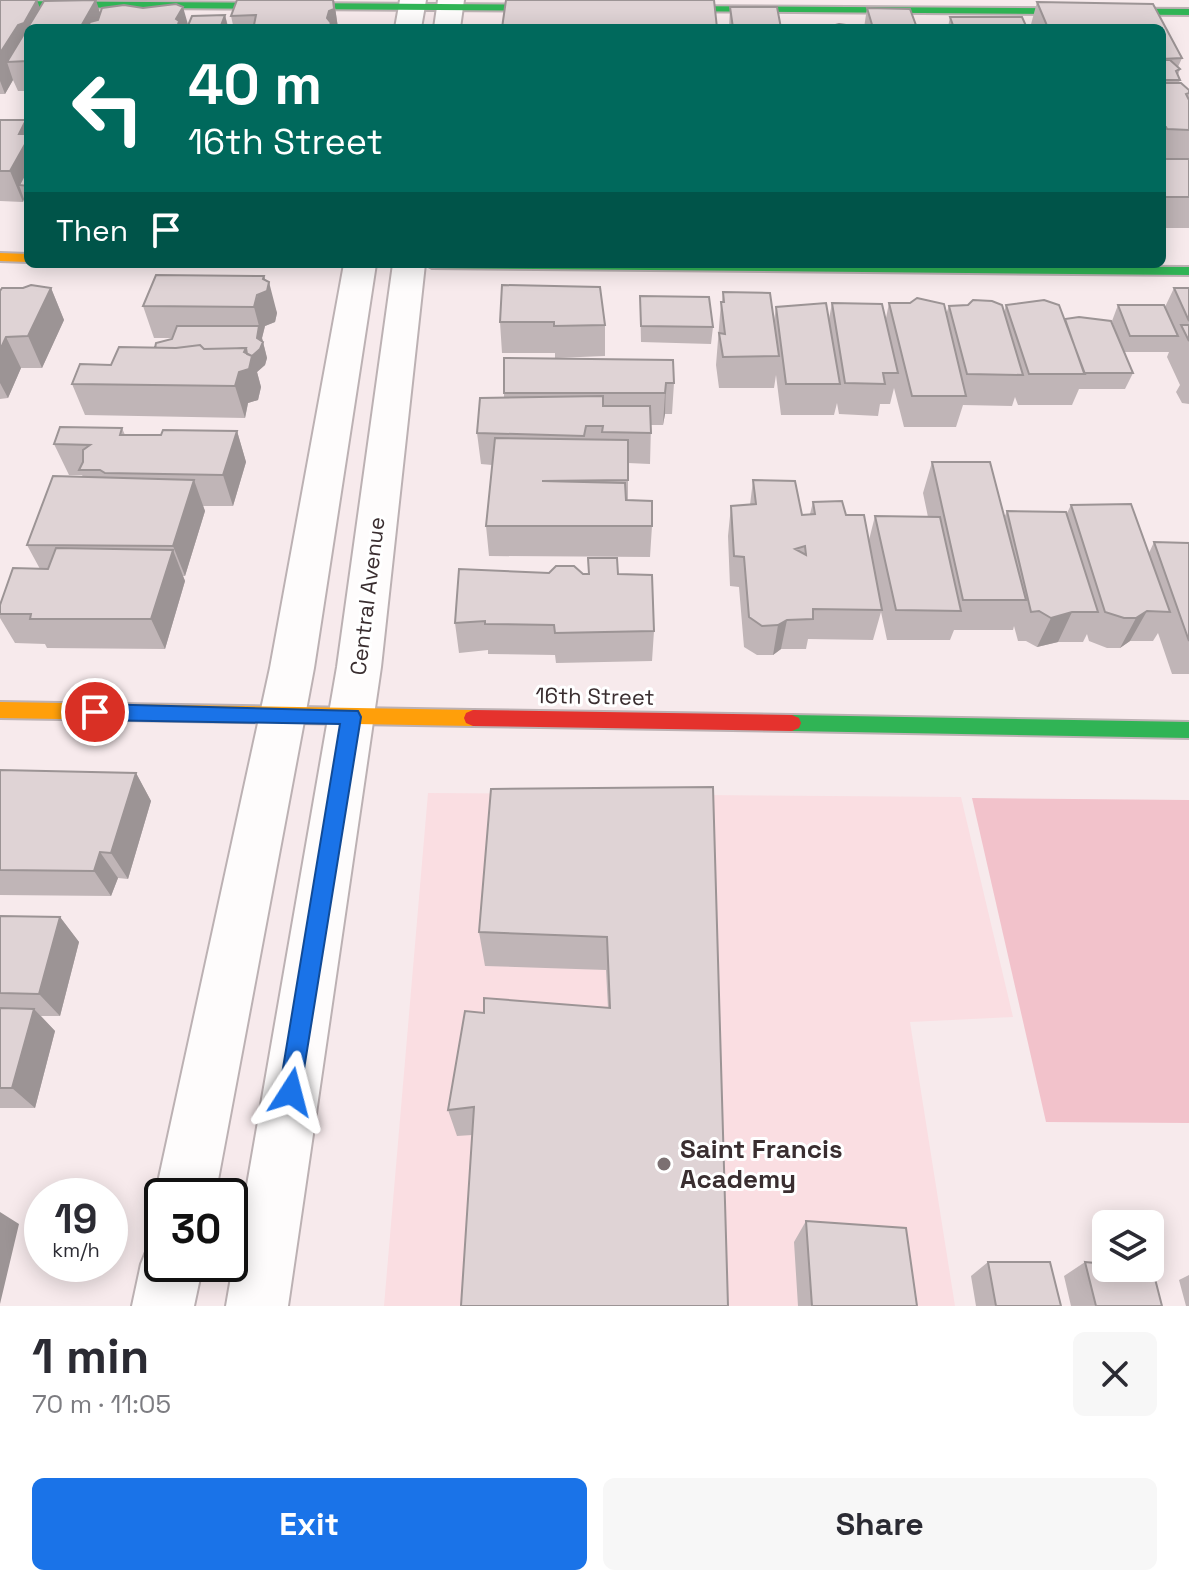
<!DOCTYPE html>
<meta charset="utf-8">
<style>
:root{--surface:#fff;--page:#f7f7f7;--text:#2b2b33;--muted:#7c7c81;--accent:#1a73e8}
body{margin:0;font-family:"Space Grotesk",sans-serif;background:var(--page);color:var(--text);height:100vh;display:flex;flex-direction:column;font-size:30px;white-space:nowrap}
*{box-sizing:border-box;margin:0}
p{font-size:26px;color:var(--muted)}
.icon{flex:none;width:44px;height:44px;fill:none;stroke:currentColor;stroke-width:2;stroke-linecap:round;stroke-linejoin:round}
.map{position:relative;height:1306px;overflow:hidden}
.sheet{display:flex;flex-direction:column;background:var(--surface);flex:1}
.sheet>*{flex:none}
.hud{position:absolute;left:24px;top:24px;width:1142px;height:244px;border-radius:12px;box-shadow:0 4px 20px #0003;background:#00695c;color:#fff;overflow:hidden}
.controls{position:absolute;left:1092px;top:1210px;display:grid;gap:16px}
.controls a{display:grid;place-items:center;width:72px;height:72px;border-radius:12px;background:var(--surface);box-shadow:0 4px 20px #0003;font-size:40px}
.speed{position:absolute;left:24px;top:1178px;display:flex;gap:16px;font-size:40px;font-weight:700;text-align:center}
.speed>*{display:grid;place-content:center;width:104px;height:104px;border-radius:50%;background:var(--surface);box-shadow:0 4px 20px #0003;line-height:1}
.speed small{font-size:20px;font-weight:400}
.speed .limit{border:4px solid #111;border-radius:12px;background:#fff;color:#111}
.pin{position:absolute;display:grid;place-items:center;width:68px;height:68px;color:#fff;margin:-34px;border:4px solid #fff;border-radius:50%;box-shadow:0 2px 8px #0007}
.me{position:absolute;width:88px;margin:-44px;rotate:9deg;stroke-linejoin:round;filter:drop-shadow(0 0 6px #0008)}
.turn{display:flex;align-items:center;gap:28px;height:168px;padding:0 32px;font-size:36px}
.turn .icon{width:104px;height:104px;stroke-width:2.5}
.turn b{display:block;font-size:56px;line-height:68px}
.then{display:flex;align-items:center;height:76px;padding:0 32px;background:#0003;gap:16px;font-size:30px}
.round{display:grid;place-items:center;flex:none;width:84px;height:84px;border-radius:12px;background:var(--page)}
.headline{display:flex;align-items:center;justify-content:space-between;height:136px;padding:0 32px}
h1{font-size:48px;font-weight:700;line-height:60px}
.cta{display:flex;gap:16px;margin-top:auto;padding:16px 32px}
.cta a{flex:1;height:92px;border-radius:12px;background:var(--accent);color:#fff;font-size:32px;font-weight:700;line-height:92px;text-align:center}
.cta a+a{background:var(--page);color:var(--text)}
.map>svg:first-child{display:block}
.built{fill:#fadee2}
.green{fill:#f2c2cb}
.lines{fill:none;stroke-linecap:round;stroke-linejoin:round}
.street-casing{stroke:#bcb1b3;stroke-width:4}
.fast-casing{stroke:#bcb1b3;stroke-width:4}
.slow-casing{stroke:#bcb1b3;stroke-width:4}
.jam-casing{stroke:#bcb1b3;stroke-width:4}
.street{fill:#fefcfc;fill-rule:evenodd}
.fast{fill:#30b455;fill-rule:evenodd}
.slow{fill:#ff9f0a;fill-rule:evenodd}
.jam{fill:#e5322d;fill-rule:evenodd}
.wall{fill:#c0b5b7}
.shaded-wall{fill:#9c9495}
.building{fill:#dfd3d5;stroke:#9c9495;stroke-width:2;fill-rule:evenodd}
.route{fill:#1a73e8;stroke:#114b97;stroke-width:2}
.poi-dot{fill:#7c7072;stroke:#fff;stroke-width:3}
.labels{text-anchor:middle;stroke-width:6;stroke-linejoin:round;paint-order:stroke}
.street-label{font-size:22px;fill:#3a2e30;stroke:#fff}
.near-poi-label{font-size:26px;font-weight:bold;fill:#3a2e30;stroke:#fff;text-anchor:start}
</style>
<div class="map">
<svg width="1189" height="1306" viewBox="0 0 1189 1306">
<rect width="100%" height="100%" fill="#f7eaec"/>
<path class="built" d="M 428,793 L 961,797 L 1013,1017 L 910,1022 L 955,1306 L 384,1306 Z"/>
<path class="green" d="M 972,798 L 1189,800 L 1189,1123 L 1046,1122 Z"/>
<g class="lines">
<g class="street-casing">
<path id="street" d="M 400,0 L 426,0 L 421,28 L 395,28 Z
M 438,0 L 464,0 L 460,28 L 434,28 Z
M 344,264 L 376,264 L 314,668 L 215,1196 L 162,1196 L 162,1212 L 155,1196 L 270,668 Z
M 393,264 L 425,264 L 381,667 L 288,1306 L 226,1306 L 337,667 Z
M 162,1237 L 162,1264 L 203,1264 L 194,1306 L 132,1306 L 141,1264 L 150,1242 Z"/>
</g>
<g class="fast-casing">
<path id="fast" d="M 0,1 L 567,5 L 572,8 L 567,11 L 0,7 Z
M 655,6 L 1189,9 L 1189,15 L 651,11 L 651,7 Z
M 425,264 L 1189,267 L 1189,275 L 432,268 Z
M 792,715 L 1189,722 L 1189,738 L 792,731 L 785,728 L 783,723 L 785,718 Z"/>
</g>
<g class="slow-casing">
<path id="slow" d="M 0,253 L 28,254 L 28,262 L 0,261 Z
M 0,702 L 473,710 L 480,713 L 482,718 L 480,723 L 473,726 L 0,718 Z"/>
</g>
<g class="jam-casing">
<path id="jam" d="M 473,710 L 792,715 L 799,718 L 801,723 L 799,728 L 792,731 L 473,726 L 466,723 L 464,718 L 466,713 Z"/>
</g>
<use href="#street" class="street"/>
<use href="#fast" class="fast"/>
<use href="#slow" class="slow"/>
<use href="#jam" class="jam"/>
</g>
<path class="wall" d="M 0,0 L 40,8 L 100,14 L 188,25 L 225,15 L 228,26 L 233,25 L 231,16 L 334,0 L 338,28 L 28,28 L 28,91 L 18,91 L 13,80 L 5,94 L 0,94 Z
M 1037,2 L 1153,4 L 1182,58 L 1178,67 L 1180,69 L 1178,75 L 1180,80 L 1179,83 L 1189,90 L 1189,228 L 1162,228 L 1162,28 L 1030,28 Z
M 730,7 L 781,28 L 729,28 Z
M 867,8 L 916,25 L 948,27 L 950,17 L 1027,28 L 864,28 Z
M 0,120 L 26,120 L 28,126 L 28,202 L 25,202 L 24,199 L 23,202 L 0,201 Z
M 264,276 L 277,313 L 275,322 L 265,326 L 262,338 L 267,358 L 265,365 L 257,372 L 261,387 L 258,400 L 248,403 L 245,418 L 85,415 L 72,384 L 111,365 L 155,348 L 172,339 L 173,338 L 154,338 L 143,306 Z
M 502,285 L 605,325 L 605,356 L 555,358 L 555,353 L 502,353 L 500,322 Z
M 51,288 L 64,320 L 42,368 L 21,368 L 8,398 L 0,399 L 0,291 Z
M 1174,288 L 1189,288 L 1189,404 L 1182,403 L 1176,392 L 1180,385 L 1167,357 L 1169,352 L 1124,352 L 1133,373 L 1125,389 L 1079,389 L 1072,405 L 1018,405 L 1015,397 L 1012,406 L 963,405 L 956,427 L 904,427 L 894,388 L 890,404 L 880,404 L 878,416 L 839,414 L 837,403 L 834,415 L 781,415 L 776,375 L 774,388 L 719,388 L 716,365 L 721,302 L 722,302 L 723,292 L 774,321 L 776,307 L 829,319 L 832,303 L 886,318 L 889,303 L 946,314 L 949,306 L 1004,313 L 1006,305 L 1116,332 L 1112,321 L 1118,305 L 1165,307 Z
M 640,296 L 713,327 L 711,344 L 641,342 Z
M 504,358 L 674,383 L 672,414 L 665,414 L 663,425 L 651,425 L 650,464 L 628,463 L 628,500 L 652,526 L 650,557 L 489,556 L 486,526 L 492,465 L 481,464 L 477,433 L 504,398 Z
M 122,428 L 125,435 L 161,435 L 237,431 L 246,462 L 233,506 L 203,506 L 205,511 L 185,576 L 183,576 L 185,581 L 165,649 L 47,648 L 45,644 L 15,643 L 0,618 L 0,605 L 40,569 L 27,545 L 83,477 L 82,475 L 69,475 L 54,444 Z
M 932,462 L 1004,518 L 1007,511 L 1066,515 L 1071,505 L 1149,553 L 1154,542 L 1189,543 L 1189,674 L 1172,674 L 1158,633 L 1153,641 L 1130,641 L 1120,648 L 1107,648 L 1089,641 L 1087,634 L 1083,642 L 1058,642 L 1037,647 L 1026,641 L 1018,641 L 1014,626 L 1013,630 L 954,630 L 950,640 L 887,640 L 881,612 L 873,640 L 808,639 L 806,649 L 781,649 L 773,655 L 757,655 L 744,647 L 739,587 L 730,586 L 728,536 L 731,506 L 750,505 L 753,480 L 802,515 L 810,514 L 813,502 L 846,515 L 869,540 L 875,516 L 928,517 L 923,493 Z
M 588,558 L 618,574 L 654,631 L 652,661 L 556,663 L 555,655 L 488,654 L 488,650 L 459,653 L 455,623 L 583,574 L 588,574 Z
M 0,770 L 136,773 L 151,801 L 128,879 L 118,878 L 111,896 L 0,895 Z
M 713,787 L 728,1306 L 472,1135 L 457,1136 L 448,1110 L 484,1013 L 608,1008 L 606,970 L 485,966 L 479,932 Z
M 0,916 L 60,917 L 79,942 L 60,1016 L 41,1016 L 55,1031 L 35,1108 L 0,1108 Z
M 806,1221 L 917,1306 L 798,1306 L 794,1242 Z
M 988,1262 L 1061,1306 L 976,1306 L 971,1276 Z
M 1085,1262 L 1162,1306 L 1071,1306 L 1064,1276 Z
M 1189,1275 L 1189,1306 L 1186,1306 L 1179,1280 Z"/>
<path class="shaded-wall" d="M 37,0 L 47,28 L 7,62 L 13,80 L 5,94 L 0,81 L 0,53 L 18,25 Z
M 96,0 L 105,28 L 80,28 Z
M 334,0 L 338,28 L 327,28 L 327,18 Z
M 183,7 L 189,28 L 177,28 L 176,19 Z
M 225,15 L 228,28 L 220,28 Z
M 26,120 L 28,126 L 28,186 L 19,185 L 24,199 L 23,202 L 10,171 L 19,134 Z
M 264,276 L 267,290 L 269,282 L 277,313 L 275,322 L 265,326 L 262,338 L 267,358 L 265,365 L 257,372 L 261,387 L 258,400 L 248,403 L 245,418 L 235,386 L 244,352 L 246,348 L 257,338 L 259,326 L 254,307 Z
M 51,288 L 64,320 L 42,368 L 28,336 Z
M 6,337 L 21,368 L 8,398 L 0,383 L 0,350 Z
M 666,383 L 665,414 L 663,425 L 665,393 Z
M 237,431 L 246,462 L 233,506 L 223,475 Z
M 194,480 L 205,511 L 185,576 L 173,546 Z
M 173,550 L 185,581 L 165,649 L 151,619 Z
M 1147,611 L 1130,641 L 1120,648 L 1136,618 Z
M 1072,612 L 1058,642 L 1037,647 L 1051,618 Z
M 787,620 L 781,649 L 773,655 L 778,625 Z
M 136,773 L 151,801 L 128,879 L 111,853 Z
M 100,852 L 118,878 L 111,896 L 94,871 Z
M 60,917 L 79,942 L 60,1016 L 39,994 Z
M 34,1009 L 55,1031 L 35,1108 L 12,1088 Z
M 0,1212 L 19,1224 L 0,1304 Z"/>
<path class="building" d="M 0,0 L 37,0 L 24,23 L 18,25 L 0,53 Z
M 96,0 L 80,28 L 28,28 L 28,61 L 7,62 L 44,1 Z
M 237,0 L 333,0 L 334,9 L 329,11 L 327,18 L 331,23 L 327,28 L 227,28 L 228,25 L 254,25 L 256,15 L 231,16 Z
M 506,0 L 714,0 L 717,28 L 502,28 Z
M 1037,2 L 1153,4 L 1182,58 L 1162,59 L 1162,28 L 1048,28 Z
M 176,4 L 183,7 L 176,19 L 179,21 L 177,28 L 87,28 L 90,22 L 98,20 L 102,8 L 124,5 L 143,8 Z
M 730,7 L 777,7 L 781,28 L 733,28 Z
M 867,8 L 910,9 L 917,28 L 873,28 Z
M 225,15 L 220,28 L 187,28 L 192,16 Z
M 950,17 L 1022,17 L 1027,28 L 954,28 Z
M 839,24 L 861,27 L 861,28 L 824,28 Z
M 799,25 L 814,28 L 794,28 Z
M 916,25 L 947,25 L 948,28 L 917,28 Z
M 1162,60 L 1170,60 L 1180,69 L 1176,71 L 1180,80 L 1162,80 Z
M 1162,83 L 1181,83 L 1189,90 L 1189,93 L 1186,94 L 1189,100 L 1189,130 L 1167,129 L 1166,127 L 1162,127 Z
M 0,120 L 26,120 L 19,134 L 28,134 L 28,139 L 10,171 L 0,171 Z
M 1162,159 L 1189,159 L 1189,197 L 1162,197 Z
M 28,168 L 28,186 L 19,185 Z
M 156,275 L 264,276 L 263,279 L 269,282 L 267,291 L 257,295 L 254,307 L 143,306 Z
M 31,285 L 51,288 L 28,336 L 6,337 L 0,350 L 0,291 L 2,288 L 23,288 Z
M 502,285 L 600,287 L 605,325 L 554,326 L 554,322 L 500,322 Z
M 1174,288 L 1189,288 L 1189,321 Z
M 723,292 L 770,293 L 779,356 L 723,357 L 719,333 L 725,334 L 721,302 L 724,302 Z
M 640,296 L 709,297 L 713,327 L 641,326 Z
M 917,298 L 944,304 L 966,396 L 912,396 L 889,303 L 910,303 Z
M 973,300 L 992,301 L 1002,305 L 1023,375 L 967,374 L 949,306 L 968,305 Z
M 1044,300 L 1059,305 L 1085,374 L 1029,374 L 1006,305 Z
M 826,303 L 840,384 L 786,384 L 776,307 Z
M 832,303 L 882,304 L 898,373 L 883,373 L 885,384 L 845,383 Z
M 1118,305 L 1164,305 L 1178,336 L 1130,336 Z
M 1079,317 L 1111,321 L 1133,373 L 1084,373 L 1065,319 Z
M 1181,325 L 1189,325 L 1189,341 Z
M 177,326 L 259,326 L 257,338 L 263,342 L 260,349 L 252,356 L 247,354 L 246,348 L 204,349 L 200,345 L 176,348 L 155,348 L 156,343 L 172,339 Z
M 200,345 L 204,349 L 246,348 L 244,352 L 252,356 L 249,369 L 239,372 L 235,386 L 72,384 L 80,364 L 111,365 L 119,347 L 176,348 Z
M 504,358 L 673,360 L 674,383 L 666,383 L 665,393 L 504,393 Z
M 603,396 L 603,406 L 650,406 L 651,433 L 602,432 L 603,426 L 586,426 L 584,436 L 477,433 L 480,398 Z
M 60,427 L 122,428 L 120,435 L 161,435 L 163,430 L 237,431 L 223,475 L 105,473 L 100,470 L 79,470 L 83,462 L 83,450 L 90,445 L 54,444 Z
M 495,438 L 628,440 L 628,480 L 542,481 L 625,483 L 626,500 L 652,501 L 652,526 L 486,526 Z
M 932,462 L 990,462 L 1026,600 L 963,600 Z
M 53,476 L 194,480 L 173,546 L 27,545 Z
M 753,480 L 795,481 L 802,515 L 815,514 L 813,502 L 842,501 L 846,515 L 864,515 L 882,610 L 813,609 L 813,619 L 787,620 L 778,625 L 762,626 L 749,617 L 744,557 L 734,556 L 731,506 L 756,504 ZM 805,546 L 806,555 L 795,549 Z
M 1131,504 L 1170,612 L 1147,611 L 1136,618 L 1124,618 L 1105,612 L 1071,505 Z
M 1007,511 L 1066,512 L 1098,612 L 1072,612 L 1051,618 L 1039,611 L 1031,612 Z
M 875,516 L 940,517 L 961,611 L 896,610 Z
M 1154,542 L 1189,543 L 1189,641 Z
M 56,548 L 173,550 L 151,619 L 30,619 L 31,614 L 0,614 L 0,605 L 13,568 L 48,569 Z
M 588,558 L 617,558 L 618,574 L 652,575 L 654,631 L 555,633 L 554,625 L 485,624 L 485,621 L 455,623 L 459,569 L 549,573 L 556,566 L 574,566 L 583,574 L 589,574 Z
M 0,770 L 136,773 L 111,853 L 100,852 L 94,871 L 0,870 Z
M 713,787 L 728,1306 L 461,1306 L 474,1107 L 448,1110 L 465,1011 L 484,1013 L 484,998 L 610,1008 L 607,937 L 479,932 L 491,789 Z
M 0,916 L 60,917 L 39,994 L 0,993 Z
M 0,1008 L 34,1009 L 12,1088 L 0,1088 Z
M 806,1221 L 906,1228 L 917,1306 L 812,1306 Z
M 988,1262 L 1050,1262 L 1061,1306 L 996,1306 Z
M 1085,1262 L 1106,1264 L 1106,1268 L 1150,1268 L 1150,1266 L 1152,1267 L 1162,1306 L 1096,1306 Z"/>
<path class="route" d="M 95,704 L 358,711 L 361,717 L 299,1100 L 291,1103 L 283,1100 L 279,1092 L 340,724 L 95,720 L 88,718 L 86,712 L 88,707 Z"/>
<circle class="poi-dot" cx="664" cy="1164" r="8"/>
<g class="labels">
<g class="street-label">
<text transform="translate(367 596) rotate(-83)" y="8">Central Avenue</text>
<text transform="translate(595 696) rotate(1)" y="8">16th Street</text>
</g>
<g class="near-poi-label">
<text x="680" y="1158">Saint Francis<tspan x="680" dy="30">Academy</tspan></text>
</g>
</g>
</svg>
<div class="controls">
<a><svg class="icon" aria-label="layers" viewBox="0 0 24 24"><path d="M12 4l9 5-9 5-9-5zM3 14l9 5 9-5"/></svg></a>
</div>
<div class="speed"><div>19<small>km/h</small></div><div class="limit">30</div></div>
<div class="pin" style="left:95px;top:712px;background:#d93025"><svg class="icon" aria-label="arrive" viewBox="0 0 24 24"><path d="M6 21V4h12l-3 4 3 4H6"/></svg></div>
<svg class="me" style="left:291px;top:1092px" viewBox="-20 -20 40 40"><path d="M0-17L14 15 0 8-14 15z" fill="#1a73e8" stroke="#fff" stroke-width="4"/></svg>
<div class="hud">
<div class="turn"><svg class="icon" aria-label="left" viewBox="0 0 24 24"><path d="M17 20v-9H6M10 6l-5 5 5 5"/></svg><div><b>40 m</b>16th Street</div></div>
<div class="then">Then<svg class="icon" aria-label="arrive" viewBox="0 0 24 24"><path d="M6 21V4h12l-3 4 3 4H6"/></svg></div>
</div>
</div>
<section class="sheet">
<div class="headline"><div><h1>1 min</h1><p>70 m · 11:05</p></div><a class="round"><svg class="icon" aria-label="close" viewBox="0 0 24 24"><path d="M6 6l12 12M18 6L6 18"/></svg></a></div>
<div class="cta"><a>Exit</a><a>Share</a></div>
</section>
